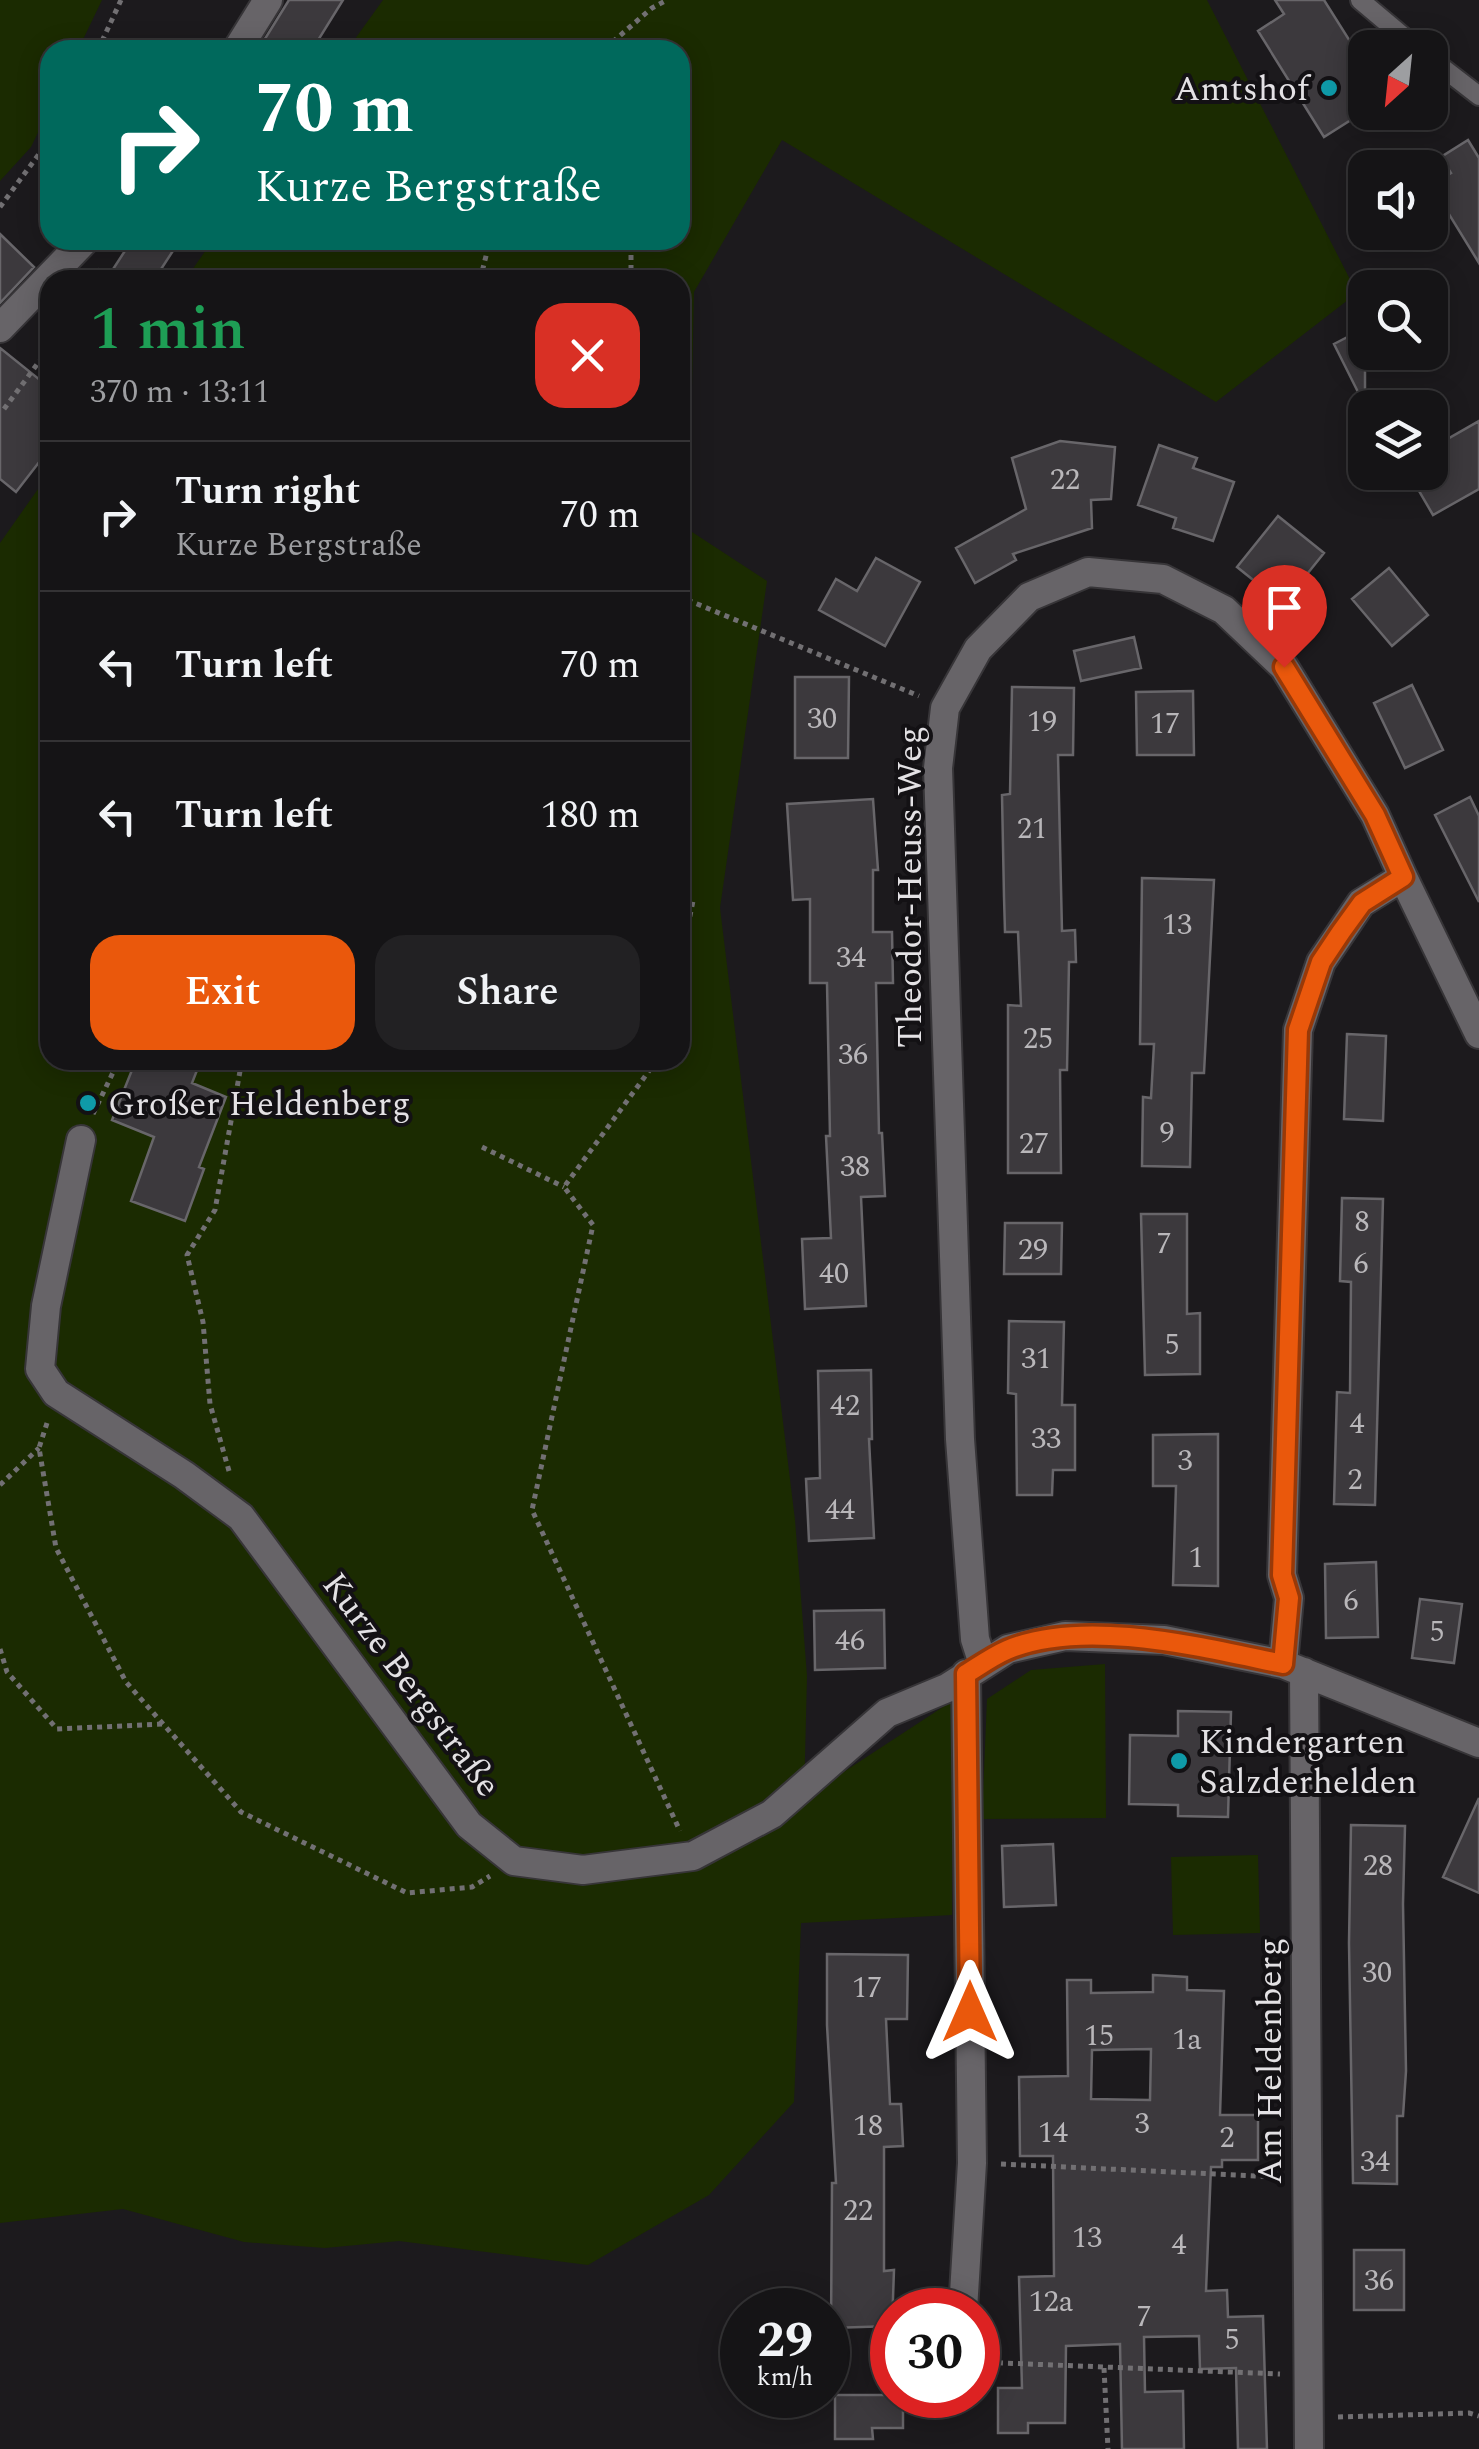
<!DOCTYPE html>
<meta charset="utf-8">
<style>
:root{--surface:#151416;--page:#222123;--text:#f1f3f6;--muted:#9d9ea1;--line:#343335;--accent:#ea580c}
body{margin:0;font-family:Spectral,serif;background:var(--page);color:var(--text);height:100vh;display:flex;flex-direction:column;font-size:38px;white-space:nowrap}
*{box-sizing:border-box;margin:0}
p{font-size:32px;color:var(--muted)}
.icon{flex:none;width:55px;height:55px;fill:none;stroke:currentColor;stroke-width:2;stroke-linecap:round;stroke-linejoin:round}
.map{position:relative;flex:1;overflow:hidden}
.panel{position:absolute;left:40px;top:270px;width:650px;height:800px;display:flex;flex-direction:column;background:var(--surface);border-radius:30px;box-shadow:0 5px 25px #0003,0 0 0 2px var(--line)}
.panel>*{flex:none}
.guide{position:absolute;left:40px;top:40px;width:650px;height:210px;border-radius:30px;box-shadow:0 5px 25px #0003,0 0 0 2px var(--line);background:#00695c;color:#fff;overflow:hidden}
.needle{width:65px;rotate:207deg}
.tools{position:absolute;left:1348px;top:30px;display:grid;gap:20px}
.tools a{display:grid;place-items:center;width:100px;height:100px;border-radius:20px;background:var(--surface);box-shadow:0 5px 25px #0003,0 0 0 2px var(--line);font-size:50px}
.speed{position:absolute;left:720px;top:2288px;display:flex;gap:20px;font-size:50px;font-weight:700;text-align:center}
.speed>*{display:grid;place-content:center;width:130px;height:130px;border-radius:50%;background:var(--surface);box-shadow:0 5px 25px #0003,0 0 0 2px var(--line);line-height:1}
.speed small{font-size:25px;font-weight:400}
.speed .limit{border:15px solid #d22;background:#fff;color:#111}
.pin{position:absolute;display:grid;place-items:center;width:85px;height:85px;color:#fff;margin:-102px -42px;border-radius:50% 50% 50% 0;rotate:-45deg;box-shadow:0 0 10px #0007}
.pin .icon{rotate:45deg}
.me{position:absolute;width:110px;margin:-55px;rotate:0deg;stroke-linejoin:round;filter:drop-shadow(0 0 8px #0008)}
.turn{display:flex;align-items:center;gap:35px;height:210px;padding:0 50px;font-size:45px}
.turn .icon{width:130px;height:130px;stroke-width:2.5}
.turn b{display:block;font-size:70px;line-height:85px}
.round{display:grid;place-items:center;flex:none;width:105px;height:105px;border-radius:30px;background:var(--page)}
.headline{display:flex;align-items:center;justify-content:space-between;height:170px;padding:0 50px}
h1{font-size:60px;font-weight:600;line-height:75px;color:#1e9e55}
.cta{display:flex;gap:20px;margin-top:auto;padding:20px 50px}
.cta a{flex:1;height:115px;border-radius:30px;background:var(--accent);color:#fff;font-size:40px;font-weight:600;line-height:115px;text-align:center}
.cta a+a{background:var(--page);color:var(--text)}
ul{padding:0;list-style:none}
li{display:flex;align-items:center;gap:30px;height:150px;padding:0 50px;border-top:2px solid var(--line)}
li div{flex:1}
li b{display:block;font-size:38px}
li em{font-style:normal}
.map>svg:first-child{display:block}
.green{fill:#1b2b01}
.building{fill:#3c393d;stroke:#68666a;stroke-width:2.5;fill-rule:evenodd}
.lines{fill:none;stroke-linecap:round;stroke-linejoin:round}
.service-casing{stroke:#373538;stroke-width:22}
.minor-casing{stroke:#373538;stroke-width:32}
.path{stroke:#727073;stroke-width:5;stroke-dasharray:5 5;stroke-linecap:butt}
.service{stroke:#676468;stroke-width:18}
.minor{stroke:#676468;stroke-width:28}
.route-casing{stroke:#983908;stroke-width:25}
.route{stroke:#ea580c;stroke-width:18}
.culture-dot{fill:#0f9aa8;stroke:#131114;stroke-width:4}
.labels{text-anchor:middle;stroke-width:8;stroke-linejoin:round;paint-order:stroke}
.number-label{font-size:30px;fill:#b9b7ba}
.poi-label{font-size:35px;fill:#e3e1e4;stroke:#131114;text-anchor:start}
.street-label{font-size:35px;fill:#e3e1e4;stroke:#131114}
</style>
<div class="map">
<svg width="1479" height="2449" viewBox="0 0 1479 2449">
<rect width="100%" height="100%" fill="#1c1a1d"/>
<path class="green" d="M 0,0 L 102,0 L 78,50 L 50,50 L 50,108 L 31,147 L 0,181 Z
M 383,0 L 1207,0 L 1357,293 L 1216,402 L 782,140 L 694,292 L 689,530 L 767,581 L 720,908 L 795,1520 L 807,1676 L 804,1798 L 952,1701 L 952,1915 L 801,1923 L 794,2102 L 709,2195 L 588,2265 L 399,2241 L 325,2248 L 244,2242 L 123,2209 L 0,2223 L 0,543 L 50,472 L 50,1060 L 680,1060 L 680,280 L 185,280 L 213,240 L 680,240 L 680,50 L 347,50 Z
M 1105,1664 L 1106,1818 L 982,1819 L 987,1699 L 1031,1670 Z
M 1258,1855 L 1260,1933 L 1173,1935 L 1171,1857 Z"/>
<path class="building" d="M 289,0 L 343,0 L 312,50 L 258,50 Z
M 1275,0 L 1324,0 L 1365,65 L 1365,111 L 1324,137 L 1258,31 L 1284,14 Z
M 1468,140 L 1479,158 L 1479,263 L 1431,185 L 1451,173 L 1441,157 Z
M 0,234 L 34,267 L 0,303 Z
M 132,240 L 180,240 L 154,280 L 106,280 Z
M 1365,328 L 1365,406 L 1334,344 Z
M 0,348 L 50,388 L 50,448 L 16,492 L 0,479 Z
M 1479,421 L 1479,489 L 1433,515 L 1408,472 L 1430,472 L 1430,449 Z
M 1060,441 L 1115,447 L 1111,499 L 1091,500 L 1092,528 L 1013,554 L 1016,560 L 975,583 L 956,548 L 1026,509 L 1012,458 Z
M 1159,445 L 1197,458 L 1193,468 L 1234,482 L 1213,541 L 1173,528 L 1176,518 L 1138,505 Z
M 1278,516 L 1324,553 L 1283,604 L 1237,567 Z
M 876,558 L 920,582 L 885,646 L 819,610 L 836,579 L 857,591 Z
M 1389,568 L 1428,615 L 1392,646 L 1352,599 Z
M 1134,637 L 1141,668 L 1081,681 L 1074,651 Z
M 795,677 L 849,677 L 848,758 L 795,758 Z
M 1412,685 L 1443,750 L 1405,768 L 1374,703 Z
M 1012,687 L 1074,688 L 1073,755 L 1058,755 L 1062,931 L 1075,930 L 1076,962 L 1069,962 L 1067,1070 L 1060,1070 L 1061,1173 L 1008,1173 L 1008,1005 L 1021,1006 L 1018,932 L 1005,932 L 1004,897 L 1002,795 L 1010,794 Z
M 1193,691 L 1194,755 L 1137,755 L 1136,692 Z
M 1470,797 L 1479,816 L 1479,902 L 1435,815 Z
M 873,799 L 878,870 L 873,870 L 873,932 L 892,932 L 893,983 L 876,983 L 879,1133 L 882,1133 L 885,1196 L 861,1197 L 866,1306 L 805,1309 L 802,1239 L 831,1238 L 826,1136 L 830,1136 L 827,983 L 810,983 L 810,899 L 793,900 L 787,804 Z
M 1142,878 L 1214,880 L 1204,1073 L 1192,1073 L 1190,1167 L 1142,1166 L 1143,1097 L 1151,1098 L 1154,1044 L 1140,1044 Z
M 1347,1034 L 1386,1036 L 1383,1121 L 1344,1119 Z
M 136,1060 L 201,1060 L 192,1083 L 226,1097 L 199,1167 L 204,1169 L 185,1221 L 131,1201 L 154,1137 L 112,1120 Z
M 1342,1198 L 1383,1199 L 1375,1505 L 1334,1504 L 1337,1392 L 1350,1393 L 1351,1282 L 1340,1281 Z
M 1141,1214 L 1187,1214 L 1187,1314 L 1200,1313 L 1200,1374 L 1145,1375 Z
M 1005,1223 L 1062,1223 L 1061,1274 L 1004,1274 Z
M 1009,1321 L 1064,1322 L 1062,1405 L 1075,1405 L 1075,1470 L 1053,1470 L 1052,1495 L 1017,1495 L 1016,1394 L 1008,1393 Z
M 871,1370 L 872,1439 L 869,1439 L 874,1538 L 809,1541 L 806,1479 L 820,1478 L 818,1371 Z
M 1218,1434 L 1218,1586 L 1173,1585 L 1176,1486 L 1153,1486 L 1153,1435 Z
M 1376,1562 L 1378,1637 L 1326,1638 L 1325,1564 Z
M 1420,1599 L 1462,1604 L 1454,1663 L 1412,1658 Z
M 884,1610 L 885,1668 L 815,1670 L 814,1611 Z
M 1178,1711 L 1231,1712 L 1228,1817 L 1178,1816 L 1178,1805 L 1129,1804 L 1130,1735 L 1178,1736 Z
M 1479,1798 L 1479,1893 L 1443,1877 Z
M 1351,1825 L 1405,1826 L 1403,1904 L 1406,2071 L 1403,2116 L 1397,2116 L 1397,2184 L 1353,2183 L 1349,1943 Z
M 1053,1844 L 1056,1905 L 1004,1907 L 1002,1846 Z
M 827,1954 L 908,1955 L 907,2019 L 886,2019 L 890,2104 L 901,2104 L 903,2146 L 884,2147 L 884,2271 L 894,2270 L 892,2326 L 831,2328 L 832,2183 L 836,2183 L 827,2025 Z
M 1153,1975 L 1187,1977 L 1187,1990 L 1224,1991 L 1220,2115 L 1258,2115 L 1258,2160 L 1222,2160 L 1222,2167 L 1211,2167 L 1206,2291 L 1227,2290 L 1228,2317 L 1263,2316 L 1267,2449 L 1238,2449 L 1236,2368 L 1200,2369 L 1199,2336 L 1144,2337 L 1145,2392 L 1183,2391 L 1184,2449 L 1122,2449 L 1120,2344 L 1066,2346 L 1065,2423 L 1028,2423 L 1028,2433 L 998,2433 L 998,2388 L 1022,2388 L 1019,2277 L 1054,2276 L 1053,2156 L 1020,2156 L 1019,2077 L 1068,2076 L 1067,1980 L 1091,1980 L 1091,1993 L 1153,1992 ZM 1151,2049 L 1150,2100 L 1091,2099 L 1092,2050 Z
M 1354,2250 L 1404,2250 L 1404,2310 L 1354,2310 Z
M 835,2395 L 903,2395 L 903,2428 L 872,2428 L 873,2439 L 835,2439 Z"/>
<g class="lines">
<g class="service-casing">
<path id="service" d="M 1360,0 L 1417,48
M 1430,58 L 1479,96"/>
</g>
<g class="minor-casing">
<path id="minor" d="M 237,50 L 268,0
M 0,328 L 85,240
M 1403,877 L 1479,1034
M 81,1140 L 46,1306 L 40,1369 L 56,1393 L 184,1475 L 241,1517 L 469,1825 L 514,1861 L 583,1870 L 693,1856 L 772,1814 L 887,1713 L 947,1688 L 1008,1649 L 1065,1636 L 1164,1640 L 1283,1664 L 1479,1743
M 983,1664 L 975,1639 L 960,1439 L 938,768 L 945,708 L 978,649 L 1029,597 L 1088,572 L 1163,579 L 1224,610 L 1284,667 L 1375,815 L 1403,877 L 1361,903 L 1321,962 L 1298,1030 L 1282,1575 L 1289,1598 L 1283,1664
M 1304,1672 L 1309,2449
M 963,2310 L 972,2163 L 966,1674"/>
</g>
<path class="path" d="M 98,50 L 121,0
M 610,50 L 609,45 L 652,8 L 667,0
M 0,207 L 50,139
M 95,280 L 101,269
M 480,280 L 490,240
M 631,280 L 631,240
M 4,409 L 50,347
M 680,593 L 690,601 L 919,696
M 680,887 L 693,901 L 680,965
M 657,1060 L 564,1187 L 593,1225 L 532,1510 L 680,1831
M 93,1114 L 119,1060
M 482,1147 L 564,1187
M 47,1423 L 39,1448 L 56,1548 L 126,1682 L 241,1812 L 407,1893 L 472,1887 L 490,1876
M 229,1471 L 210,1404 L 203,1322 L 187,1255 L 215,1210 L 242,1060
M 0,1485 L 39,1448
M 0,1649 L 7,1672 L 57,1729 L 164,1724
M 1001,2164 L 1279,2177
M 978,2362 L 1280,2374
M 1104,2368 L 1108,2449
M 1338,2417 L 1469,2413 L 1479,2416"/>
<use href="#service" class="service"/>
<use href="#minor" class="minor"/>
</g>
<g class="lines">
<g class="route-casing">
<path id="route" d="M 970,2012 L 966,1674 C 979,1666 993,1656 1007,1650 C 1084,1617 1204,1648 1283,1664 L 1289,1598 L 1282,1575 L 1298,1030 L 1321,962 L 1341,932 L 1362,903 L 1403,877 L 1375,815 L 1284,667"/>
</g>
<use href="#route" class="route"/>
</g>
<g class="culture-dot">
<circle cx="1329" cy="88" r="10"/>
<circle cx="88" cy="1103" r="10"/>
<circle cx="1179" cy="1761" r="10"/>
</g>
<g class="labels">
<g class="number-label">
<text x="1065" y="489">22</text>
<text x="822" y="728">30</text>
<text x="1042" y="731">19</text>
<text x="1165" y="733">17</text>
<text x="1032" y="838">21</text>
<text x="1177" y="934">13</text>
<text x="851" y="967">34</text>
<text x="1038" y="1048">25</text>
<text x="853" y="1064">36</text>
<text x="1167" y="1142">9</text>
<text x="1034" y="1153">27</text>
<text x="855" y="1176">38</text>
<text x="1362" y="1231">8</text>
<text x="1164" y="1253">7</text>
<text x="1033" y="1259">29</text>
<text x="1361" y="1273">6</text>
<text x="834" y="1283">40</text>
<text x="1172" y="1354">5</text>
<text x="1036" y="1368">31</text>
<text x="845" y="1415">42</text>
<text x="1357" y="1433">4</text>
<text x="1046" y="1448">33</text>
<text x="1185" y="1470">3</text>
<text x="1355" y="1489">2</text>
<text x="840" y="1519">44</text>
<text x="1196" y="1567">1</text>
<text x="1351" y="1610">6</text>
<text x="1437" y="1641">5</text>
<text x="850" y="1650">46</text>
<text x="1378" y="1875">28</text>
<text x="1377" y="1982">30</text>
<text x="867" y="1997">17</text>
<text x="1099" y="2045">15</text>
<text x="1187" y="2049">1a</text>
<text x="1142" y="2133">3</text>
<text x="868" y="2135">18</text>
<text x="1053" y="2142">14</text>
<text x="1227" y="2147">2</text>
<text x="1375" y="2171">34</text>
<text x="858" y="2220">22</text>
<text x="1087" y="2247">13</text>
<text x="1179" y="2254">4</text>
<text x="1379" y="2290">36</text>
<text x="1051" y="2311">12a</text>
<text x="1144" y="2326">7</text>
<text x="1232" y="2349">5</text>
</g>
<g class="poi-label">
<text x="1309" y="100" text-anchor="end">Amtshof</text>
<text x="108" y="1115">Großer Heldenberg</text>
<text x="1199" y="1753">Kindergarten<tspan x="1199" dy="40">Salzderhelden</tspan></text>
</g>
<g class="street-label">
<text transform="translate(909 887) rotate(-90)" y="12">Theodor-Heuss-Weg</text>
<text transform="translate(412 1684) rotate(53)" y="12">Kurze Bergstraße</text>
<text transform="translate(1269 2061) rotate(-90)" y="12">Am Heldenberg</text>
</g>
</g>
</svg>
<div class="tools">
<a><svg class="needle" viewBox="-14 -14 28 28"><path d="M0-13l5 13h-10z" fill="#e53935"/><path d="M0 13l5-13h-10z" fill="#9d9ea1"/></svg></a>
<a><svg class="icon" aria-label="sound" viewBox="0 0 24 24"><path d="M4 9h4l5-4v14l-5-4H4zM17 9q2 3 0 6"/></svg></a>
<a><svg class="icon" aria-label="search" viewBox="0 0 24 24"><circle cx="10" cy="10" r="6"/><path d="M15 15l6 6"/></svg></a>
<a><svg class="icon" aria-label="layers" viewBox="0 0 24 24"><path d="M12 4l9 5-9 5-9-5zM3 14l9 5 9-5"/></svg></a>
</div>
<div class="speed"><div>29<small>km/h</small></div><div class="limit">30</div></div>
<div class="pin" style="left:1284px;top:667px;background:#d93025"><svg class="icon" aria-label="arrive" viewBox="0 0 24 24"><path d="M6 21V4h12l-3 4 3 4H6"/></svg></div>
<svg class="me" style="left:970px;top:2012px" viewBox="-20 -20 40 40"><path d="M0-17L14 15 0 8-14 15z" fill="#ea580c" stroke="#fff" stroke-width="4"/></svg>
<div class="guide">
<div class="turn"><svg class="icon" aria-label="right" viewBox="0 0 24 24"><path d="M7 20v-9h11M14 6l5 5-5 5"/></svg><div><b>70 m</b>Kurze Bergstraße</div></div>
</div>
<section class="panel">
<div class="headline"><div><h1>1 min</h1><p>370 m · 13:11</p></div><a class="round" style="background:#d93025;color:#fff"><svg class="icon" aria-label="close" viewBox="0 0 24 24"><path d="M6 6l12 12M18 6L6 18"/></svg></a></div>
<ul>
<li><svg class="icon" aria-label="right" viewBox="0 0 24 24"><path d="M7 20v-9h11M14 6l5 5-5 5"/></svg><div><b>Turn right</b><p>Kurze Bergstraße</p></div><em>70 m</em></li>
<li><svg class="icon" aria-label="left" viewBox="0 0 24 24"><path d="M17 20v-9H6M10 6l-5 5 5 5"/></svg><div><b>Turn left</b></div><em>70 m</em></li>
<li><svg class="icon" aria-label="left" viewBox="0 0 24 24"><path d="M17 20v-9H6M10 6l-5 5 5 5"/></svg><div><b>Turn left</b></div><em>180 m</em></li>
</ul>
<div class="cta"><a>Exit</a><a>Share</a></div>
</section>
</div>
